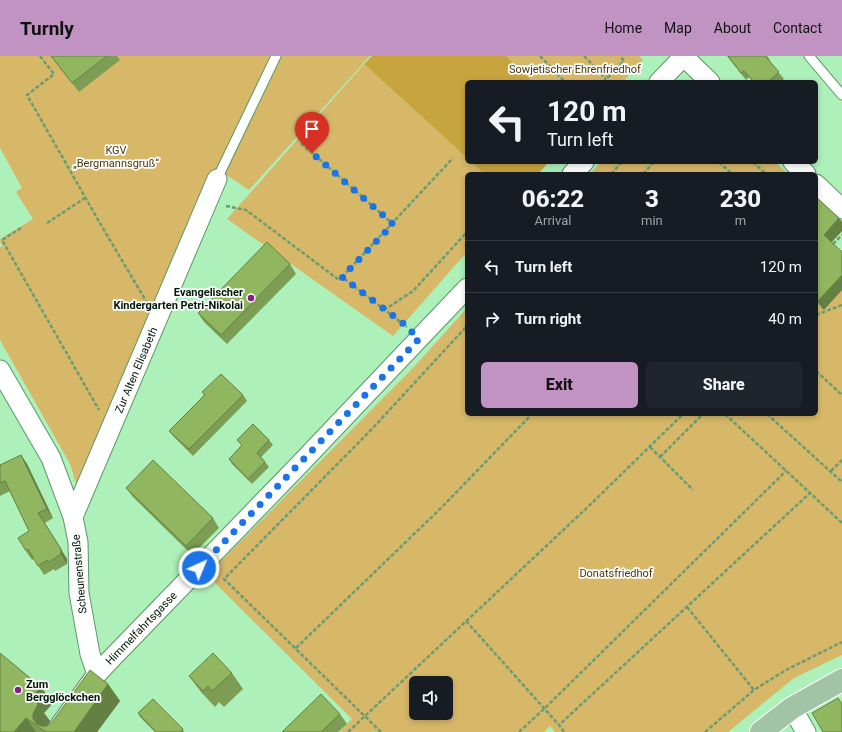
<!DOCTYPE html>
<meta charset="utf-8">
<style>
:root{--surface:#171b24;--page:#20242c;--text:#f1f3f6;--muted:#9ea1a6;--line:#363941;--accent:#c193c3}
body{margin:0;font-family:Roboto,sans-serif;background:var(--page);color:var(--text);height:100vh;display:flex;flex-direction:column;font-size:15px;white-space:nowrap}
*{box-sizing:border-box;margin:0}
p{font-size:13px;color:var(--muted)}
.icon{flex:none;width:22px;height:22px;fill:none;stroke:currentColor;stroke-width:2;stroke-linecap:round;stroke-linejoin:round}
.map{position:relative;flex:1;overflow:hidden}
.side{position:absolute;left:465px;top:116px;width:353px;height:244px;display:flex;flex-direction:column;background:var(--surface);border-radius:6px;box-shadow:0 2px 6px #0003}
.side>*{flex:none}
.guide{position:absolute;left:465px;top:24px;width:353px;height:84px;border-radius:6px;box-shadow:0 2px 6px #0003;background:#171b24;color:var(--text);overflow:hidden}
.fabs{position:absolute;left:409px;top:620px;display:grid;gap:8px}
.fabs a{display:grid;place-items:center;width:44px;height:44px;border-radius:6px;background:var(--surface);box-shadow:0 2px 6px #0003;font-size:20px}
.pin{position:absolute;display:grid;place-items:center;width:34px;height:34px;color:#fff;margin:-41px -17px;border-radius:50% 50% 50% 0;rotate:-45deg;box-shadow:0 0 4px #0007}
.pin .icon{rotate:45deg}
.me{position:absolute;width:44px;margin:-22px;rotate:44deg;stroke-linejoin:round;filter:drop-shadow(0 0 3px #0008)}
.turn{display:flex;align-items:center;gap:14px;height:84px;padding:0 16px;font-size:18px}
.turn .icon{width:52px;height:52px;stroke-width:2.5}
.turn b{display:block;font-size:28px;line-height:34px}
.eta{display:flex;justify-content:space-evenly;align-items:center;height:68px;text-align:center}
.eta b{font-size:24px;font-weight:800;line-height:28px}
.cta{display:flex;gap:8px;margin-top:auto;padding:8px 16px}
.cta a{flex:1;height:46px;border-radius:6px;background:var(--accent);color:#111;font-size:16px;font-weight:800;line-height:46px;text-align:center}
.cta a+a{background:var(--page);color:var(--text)}
ul{padding:0;list-style:none}
li{display:flex;align-items:center;gap:12px;height:52px;padding:0 16px;border-top:1px solid var(--line)}
li div{flex:1}
li b{display:block;font-size:15px}
li em{font-style:normal}
header{display:flex;align-items:center;gap:24px;box-sizing:border-box;height:56px;padding:0 20px;background:var(--accent);color:#111}
header strong{font-size:19px}
nav{display:flex;gap:22px;margin-inline-start:auto;font-size:14px}
.map>svg:first-child{display:block}
.green{fill:#d7b869;fill-rule:evenodd}
.forest{fill:#c8a43f}
.lines{fill:none;stroke-linecap:round;stroke-linejoin:round}
.service-casing{stroke:#599764;stroke-width:11}
.minor-casing{stroke:#599764;stroke-width:21}
.primary-casing{stroke:#fff;stroke-width:24}
.path{stroke:#6b9c73;stroke-width:2.5;stroke-dasharray:4 2;stroke-linecap:butt}
.service{stroke:#fff;stroke-width:9}
.minor{stroke:#fff;stroke-width:19}
.primary{stroke:#a1c4a7;stroke-width:22}
.wall{fill:#7c9d53}
.shaded-wall{fill:#658043}
.building{fill:#90b760;stroke:#658043}
.route{stroke:#1a73e8;stroke-width:7;stroke-dasharray:0 12.6}
.poi-dot{fill:#871e85;stroke:#fefefe;stroke-width:1.5}
.labels{text-anchor:middle;stroke-width:3.5;stroke-linejoin:round;paint-order:stroke}
.park-label{font-size:11px;fill:#47380d;stroke:#fefefe}
.poi-label{font-size:11px;font-weight:bold;fill:#001705;stroke:#fefefe;text-anchor:end}
.street-label{font-size:11px;fill:#001705;stroke:#fefefe}
</style>
<header>
<strong>Turnly</strong>
<nav><a>Home</a><a>Map</a><a>About</a><a>Contact</a></nav>
</header>
<div class="map">
<svg width="842" height="676" viewBox="0 0 842 676">
<rect width="100%" height="100%" fill="#aef0b9"/>
<path class="green" d="M 0,0 L 270,0 L 78,434 L 70,408 L 0,284 L 0,191 L 3,190 L 0,186 L 0,183 L 33,163 L 16,136 L 22,132 L 0,92 Z
M 282,0 L 370,0 L 249,134 L 225,118 Z
M 506,0 L 639,0 L 643,4 L 623,26 L 533,26 Z
M 364,8 L 467,102 L 467,106 L 471,106 L 484,118 L 467,118 L 467,196 L 393,280 L 227,163 Z
M 601,106 L 775,106 L 788,118 L 590,118 Z
M 816,144 L 842,168 L 842,175 L 830,188 L 842,199 L 842,599 L 794,622 L 728,676 L 555,676 L 550,670 L 544,676 L 339,676 L 352,663 L 211,523 L 215,511 L 413,312 L 467,252 L 467,358 L 816,358 ZM 416,627 L 446,627 L 446,657 L 416,657 Z"/>
<path class="forest" d="M 372,0 L 506,0 L 533,26 L 467,26 L 467,102 L 364,8 Z
M 471,106 L 549,106 L 538,118 L 484,118 Z"/>
<g class="lines">
<g class="service-casing">
<path id="service" d="M 809,0 L 842,39
M 217,123 L 276,0"/>
</g>
<g class="minor-casing">
<path id="minor" d="M 683,0 L 710,26
M 659,26 L 684,0
M 793,106 L 806,118
M 572,118 L 584,106
M 816,128 L 842,153
M 0,314 L 51,402 L 73,461 L 78,486 L 79,537 L 90,598 L 97,618
M 73,461 L 217,123
M 792,652 L 806,676
M 55,676 L 97,618 L 113,601 L 298,410 L 467,232"/>
</g>
<g class="primary-casing">
<path id="primary" d="M 761,676 L 792,652 L 842,624"/>
</g>
<path class="path" d="M 40,0 L 54,18 L 27,39 L 101,169 L 146,245
M 540,0 L 565,26
M 584,0 L 606,23
M 603,26 L 624,5 L 620,0
M 301,87 L 393,168
M 719,106 L 732,118
M 753,106 L 766,118
M 611,118 L 622,106
M 643,118 L 654,106
M 226,150 L 246,154 L 339,224 L 342,221 L 407,271
M 47,167 L 85,142
M 21,172 L 2,184 L 99,354
M 833,188 L 842,179
M 342,221 L 453,102
M 384,254 L 413,235 L 467,176
M 816,259 L 842,249
M 816,315 L 842,339
M 725,358 L 810,437
M 767,358 L 842,426
M 650,391 L 693,434
M 660,401 L 703,358
M 831,415 L 842,404
M 687,551 L 754,634
M 466,565 L 559,669
M 296,592 L 441,452 L 532,358
M 348,676 L 591,448 L 683,358
M 381,676 L 224,523 L 371,374 L 467,270
M 519,676 L 544,653 L 786,415
M 564,676 L 559,669 L 810,437 L 842,467
M 705,676 L 754,634 L 786,614 L 842,586"/>
<use href="#service" class="service"/>
<use href="#minor" class="minor"/>
<use href="#primary" class="primary"/>
</g>
<path class="wall" d="M 51,0 L 117,0 L 120,4 L 79,36 Z
M 727,0 L 767,0 L 770,4 L 769,5 L 784,23 L 780,26 L 753,26 L 749,21 L 746,24 Z
M 816,141 L 839,162 L 842,166 L 842,175 L 831,186 L 824,254 L 816,246 Z
M 290,208 L 296,218 L 227,288 L 204,266 L 198,257 Z
M 202,336 L 243,339 L 247,345 L 193,400 L 174,381 L 169,375 L 204,339 Z
M 237,384 L 269,384 L 273,389 L 261,401 L 269,411 L 252,428 L 232,408 L 229,403 L 242,390 Z
M 21,399 L 27,408 L 53,462 L 45,467 L 67,503 L 67,508 L 55,515 L 54,513 L 44,519 L 34,503 L 32,504 L 26,495 L 29,475 L 10,435 L 0,440 L 0,409 Z
M 126,432 L 213,462 L 219,472 L 192,499 L 133,441 Z
M 232,617 L 243,633 L 224,651 L 219,646 L 215,651 L 201,636 L 189,620 Z
M 108,628 L 120,645 L 97,676 L 0,676 L 53,647 L 44,657 L 50,665 L 47,670 Z
M 138,657 L 183,673 L 184,676 L 155,676 L 140,661 Z
M 340,658 L 347,668 L 338,676 L 282,676 Z"/>
<path class="shaded-wall" d="M 839,162 L 842,166 L 842,175 L 830,188 L 824,179 Z
M 842,219 L 842,234 L 824,254 L 818,245 Z
M 21,399 L 27,408 L 53,462 L 47,453 Z
M 38,457 L 67,503 L 67,508 L 61,498 Z
M 108,628 L 120,645 L 97,676 L 74,676 Z
M 41,631 L 53,647 L 44,657 L 50,665 L 44,674 L 38,670 L 33,663 L 31,642 Z
M 26,662 L 36,676 L 14,676 Z"/>
<path class="building" d="M 51,0 L 107,0 L 72,27 Z
M 728,0 L 765,0 L 779,16 L 768,26 L 754,26 L 744,15 L 741,17 Z
M 816,141 L 839,162 L 824,179 L 842,196 L 842,219 L 818,245 L 816,243 L 816,184 L 817,183 L 816,182 Z
M 267,186 L 290,208 L 221,279 L 198,257 Z
M 221,318 L 243,339 L 189,393 L 169,375 L 205,339 L 202,336 Z
M 253,368 L 269,384 L 257,397 L 265,406 L 248,423 L 229,403 L 242,389 L 237,384 Z
M 21,399 L 47,453 L 38,457 L 61,493 L 61,498 L 49,506 L 47,504 L 38,510 L 28,493 L 26,495 L 18,482 L 29,475 L 5,425 L 0,427 L 0,409 Z
M 153,404 L 213,462 L 186,490 L 126,432 Z
M 0,597 L 41,631 L 31,642 L 38,648 L 33,658 L 33,663 L 37,668 L 42,670 L 47,670 L 52,666 L 90,614 L 108,628 L 74,676 L 46,676 L 26,662 L 14,676 L 0,676 Z
M 213,597 L 232,617 L 212,635 L 208,630 L 203,635 L 189,620 Z
M 321,638 L 340,658 L 321,676 L 282,676 Z
M 838,642 L 842,648 L 842,676 L 823,676 L 812,657 Z
M 153,643 L 183,673 L 180,676 L 156,676 L 138,657 Z"/>
<g class="lines">
<path class="route" d="M 199,512 L 419,283 L 404,268 L 342,221 L 393,168 L 312,97"/>
</g>
<g class="poi-dot">
<circle cx="251" cy="242" r="4"/>
<circle cx="18" cy="634" r="4"/>
</g>
<g class="labels">
<g class="park-label">
<text x="575" y="17">Sowjetischer Ehrenfriedhof</text>
<text x="116" y="98">KGV<tspan x="116" dy="13">„Bergmannsgruß“</tspan></text>
<text x="616" y="521">Donatsfriedhof</text>
</g>
<g class="poi-label">
<text x="243" y="240">Evangelischer<tspan x="243" dy="13">Kindergarten Petri-Nikolai</tspan></text>
<text x="26" y="632" text-anchor="start">Zum<tspan x="26" dy="13">Bergglöckchen</tspan></text>
</g>
<g class="street-label">
<text transform="translate(136 314) rotate(-67)" y="4">Zur Alten Elisabeth</text>
<text transform="translate(79 518) rotate(-95)" y="4">Scheunenstraße</text>
<text transform="translate(141 572) rotate(-46)" y="4">Himmelfahrtsgasse</text>
</g>
</g>
</svg>
<div class="fabs">
<a><svg class="icon" aria-label="sound" viewBox="0 0 24 24"><path d="M4 9h4l5-4v14l-5-4H4zM17 9q2 3 0 6"/></svg></a>
</div>
<div class="pin" style="left:312px;top:97px;background:#d93025"><svg class="icon" aria-label="arrive" viewBox="0 0 24 24"><path d="M6 21V4h12l-3 4 3 4H6"/></svg></div>
<svg class="me" style="left:199px;top:512px" viewBox="-20 -20 40 40"><circle r="17" fill="#1a73e8" stroke="#fff" stroke-width="3"/><path d="M0-11L8 9 0 5-8 9z" fill="#fff"/></svg>
<div class="guide">
<div class="turn"><svg class="icon" aria-label="left" viewBox="0 0 24 24"><path d="M17 20v-9H6M10 6l-5 5 5 5"/></svg><div><b>120 m</b>Turn left</div></div>
</div>
<section class="side">
<div class="eta">
<div><b>06:22</b><p>Arrival</p></div>
<div><b>3</b><p>min</p></div>
<div><b>230</b><p>m</p></div>
</div>
<ul>
<li><svg class="icon" aria-label="left" viewBox="0 0 24 24"><path d="M17 20v-9H6M10 6l-5 5 5 5"/></svg><div><b>Turn left</b></div><em>120 m</em></li>
<li><svg class="icon" aria-label="right" viewBox="0 0 24 24"><path d="M7 20v-9h11M14 6l5 5-5 5"/></svg><div><b>Turn right</b></div><em>40 m</em></li>
</ul>
<div class="cta"><a>Exit</a><a>Share</a></div>
</section>
</div>
